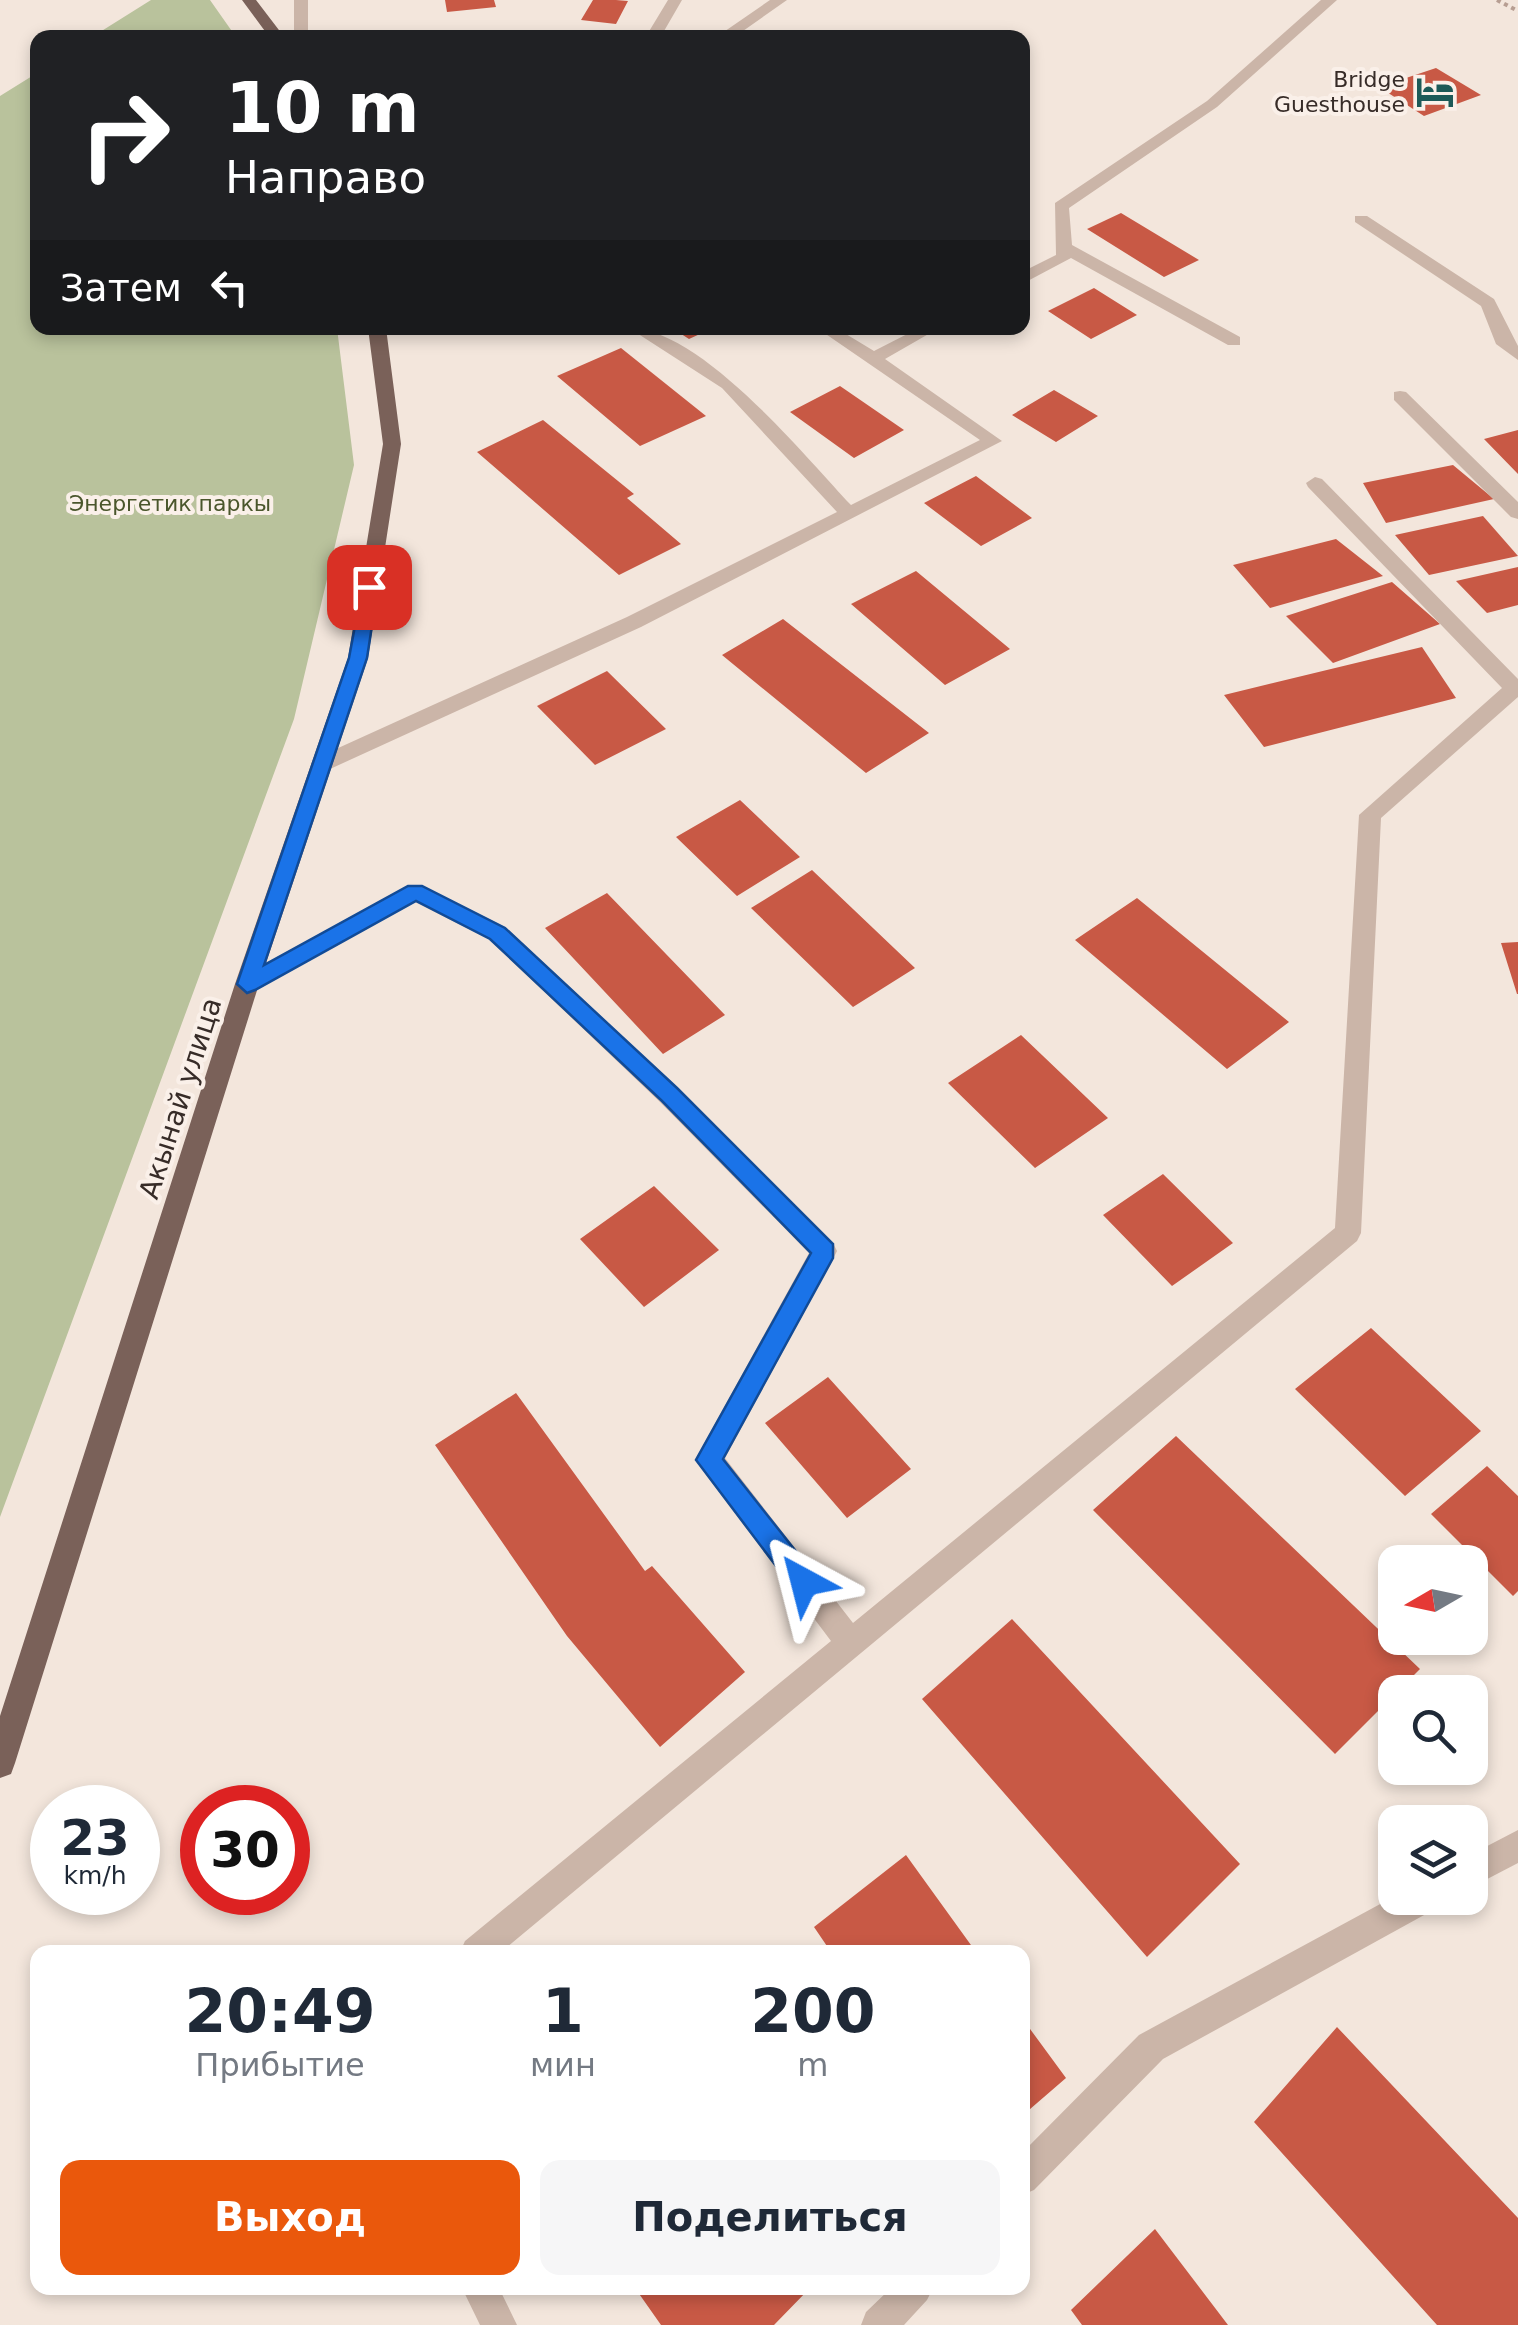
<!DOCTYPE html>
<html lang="ru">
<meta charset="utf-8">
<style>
:root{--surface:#fff;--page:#f6f6f7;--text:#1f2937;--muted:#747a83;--accent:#ea580c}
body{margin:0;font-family:"DejaVu Sans",sans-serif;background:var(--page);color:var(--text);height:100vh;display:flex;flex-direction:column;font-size:38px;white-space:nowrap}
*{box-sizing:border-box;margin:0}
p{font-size:32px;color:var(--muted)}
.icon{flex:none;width:55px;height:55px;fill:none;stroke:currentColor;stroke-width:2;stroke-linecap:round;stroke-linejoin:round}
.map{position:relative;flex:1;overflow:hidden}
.sheet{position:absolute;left:30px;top:1945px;width:1000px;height:350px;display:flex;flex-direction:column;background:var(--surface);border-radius:20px;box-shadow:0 5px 15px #0003}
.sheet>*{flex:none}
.hud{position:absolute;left:30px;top:30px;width:1000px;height:305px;border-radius:20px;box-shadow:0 5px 15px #0003;background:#202124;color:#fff;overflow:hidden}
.needle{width:65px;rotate:261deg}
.buttons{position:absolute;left:1378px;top:1545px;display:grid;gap:20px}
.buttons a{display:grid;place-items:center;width:110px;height:110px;border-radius:20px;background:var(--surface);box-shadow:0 5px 15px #0003;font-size:50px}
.speed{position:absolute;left:30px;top:1785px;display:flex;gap:20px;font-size:50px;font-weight:700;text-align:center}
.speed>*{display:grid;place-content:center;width:130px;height:130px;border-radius:50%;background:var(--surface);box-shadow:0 5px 15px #0003;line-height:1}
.speed small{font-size:25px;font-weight:400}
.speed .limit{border:15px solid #d22;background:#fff;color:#111}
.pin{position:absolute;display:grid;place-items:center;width:85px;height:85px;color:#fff;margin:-42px;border-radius:20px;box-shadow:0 5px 15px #0006}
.me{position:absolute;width:110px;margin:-55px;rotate:322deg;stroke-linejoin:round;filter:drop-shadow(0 0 8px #0008)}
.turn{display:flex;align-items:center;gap:35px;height:210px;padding:0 30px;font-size:45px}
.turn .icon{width:130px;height:130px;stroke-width:2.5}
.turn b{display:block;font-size:70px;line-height:85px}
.then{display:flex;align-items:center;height:95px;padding:0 30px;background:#0003;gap:20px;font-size:38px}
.eta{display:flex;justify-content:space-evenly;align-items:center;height:170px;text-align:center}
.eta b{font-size:60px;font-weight:800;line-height:70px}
.button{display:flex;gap:20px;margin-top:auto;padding:20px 30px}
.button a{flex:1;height:115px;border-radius:20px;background:var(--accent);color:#fff;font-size:40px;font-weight:800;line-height:115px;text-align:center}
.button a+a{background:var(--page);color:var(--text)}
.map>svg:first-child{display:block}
.green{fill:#b9c29c}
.building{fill:#c85945}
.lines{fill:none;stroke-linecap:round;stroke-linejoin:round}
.path{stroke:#b79e92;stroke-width:4;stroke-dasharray:4 4;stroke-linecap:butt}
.minor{fill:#cbb5a8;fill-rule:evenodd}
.major{fill:#7a6159;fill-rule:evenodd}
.route{fill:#1a73e8;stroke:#114b97;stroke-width:2.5}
.labels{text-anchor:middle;stroke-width:8;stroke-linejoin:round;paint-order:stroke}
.far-poi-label{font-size:22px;fill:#372c28;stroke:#faf0e9;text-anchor:end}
.far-park-label{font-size:22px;fill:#4a562c;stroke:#faf0e9}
.street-label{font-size:28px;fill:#372c28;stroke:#faf0e9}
</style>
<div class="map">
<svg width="1518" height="2325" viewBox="0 0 1518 2325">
<rect width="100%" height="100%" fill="#f3e6dc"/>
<path class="green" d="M 151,0 L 210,0 L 236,37 L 92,37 Z
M 37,73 L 38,328 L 337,328 L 354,465 L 294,719 L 0,1517 L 0,96 Z"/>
<path class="building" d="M 445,0 L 494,0 L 496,7 L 447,12 Z
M 593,0 L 616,0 L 628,1 L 616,24 L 581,20 Z
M 1436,68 L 1481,95 L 1424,116 L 1379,87 Z
M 1121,213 L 1199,260 L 1164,277 L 1087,229 Z
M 1094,288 L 1137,315 L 1091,339 L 1048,311 Z
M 672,328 L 713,328 L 689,339 Z
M 621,348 L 706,416 L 640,446 L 557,376 Z
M 840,386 L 904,430 L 854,458 L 790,412 Z
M 1054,390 L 1098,416 L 1056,442 L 1012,415 Z
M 543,420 L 634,494 L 627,498 L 681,544 L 619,575 L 477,452 Z
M 1518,430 L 1518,474 L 1484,439 Z
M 1453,465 L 1494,499 L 1386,523 L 1363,483 Z
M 976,476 L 1032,518 L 981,546 L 924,503 Z
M 1483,516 L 1518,556 L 1429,575 L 1395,535 Z
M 1336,539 L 1383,576 L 1270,608 L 1233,565 Z
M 1518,567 L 1518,605 L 1487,613 L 1456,581 Z
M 916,571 L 1010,649 L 945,685 L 851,604 Z
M 1392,582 L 1440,624 L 1333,663 L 1286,616 Z
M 783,619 L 929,733 L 866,773 L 722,655 Z
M 1422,647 L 1456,698 L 1264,747 L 1224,695 Z
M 607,671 L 666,729 L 595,765 L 537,706 Z
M 740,800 L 800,857 L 737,896 L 676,837 Z
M 812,870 L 915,968 L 853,1007 L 751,908 Z
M 607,893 L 725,1015 L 663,1054 L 545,928 Z
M 1137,898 L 1289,1022 L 1227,1069 L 1075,940 Z
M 1518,942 L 1518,994 L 1517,994 L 1501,943 Z
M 1021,1035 L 1108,1118 L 1035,1168 L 948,1083 Z
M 1163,1174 L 1233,1243 L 1172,1286 L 1103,1215 Z
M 654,1186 L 719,1250 L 644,1307 L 580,1239 Z
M 1371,1328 L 1481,1431 L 1405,1496 L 1295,1389 Z
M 828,1377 L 911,1469 L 847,1518 L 765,1423 Z
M 516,1393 L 645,1571 L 652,1566 L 745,1672 L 660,1747 L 567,1636 L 435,1445 Z
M 1176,1436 L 1420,1669 L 1335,1754 L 1093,1510 Z
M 1487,1466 L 1518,1496 L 1518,1591 L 1513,1596 L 1431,1514 Z
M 1012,1619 L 1240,1864 L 1147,1957 L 922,1699 Z
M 906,1855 L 976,1952 L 831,1952 L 814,1927 Z
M 1022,2018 L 1066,2078 L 1022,2116 Z
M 1337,2027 L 1518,2218 L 1518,2325 L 1437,2325 L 1254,2122 Z
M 1155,2229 L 1228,2325 L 1082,2325 L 1071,2310 Z
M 635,2288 L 810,2288 L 774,2325 L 661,2325 Z"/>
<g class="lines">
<path class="path" d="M 1497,0 L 1518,11"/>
<path class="minor" d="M 294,0 L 308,0 L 308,38 L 294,38 Z
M 668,0 L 682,0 L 660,38 L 645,38 Z
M 770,0 L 787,0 L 733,38 L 715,38 Z
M 1321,0 L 1337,0 L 1217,107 L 1069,208 L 1072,245 L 1240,337 L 1240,345 L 1228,345 L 1071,258 L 1022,284 L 1022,272 L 1056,255 L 1055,203 L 1207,101 Z
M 1355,216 L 1367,216 L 1494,299 L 1518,346 L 1518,360 L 1496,344 L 1481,306 L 1355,222 Z
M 629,328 C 700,328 803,454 851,505 L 980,440 L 817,328 L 836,328 L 874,351 L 919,328 L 939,328 L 885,359 L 1002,441 L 641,627 L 330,769 L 314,769 L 311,764 L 314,759 L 627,617 L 837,512 L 722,388 Z
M 1400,391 L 1406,392 L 1518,502 L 1518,519 L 1511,517 L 1394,400 L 1394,392 Z
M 1315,477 L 1322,479 L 1518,679 L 1518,697 L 1381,818 L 1361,1233 L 1357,1241 L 501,1952 L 460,1952 L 465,1941 L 831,1641 L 695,1460 L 809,1253 L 660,1102 L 489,939 L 415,902 L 255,990 L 239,990 L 235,984 L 239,978 L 407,886 L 423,886 L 505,927 L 678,1088 L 833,1243 L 837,1251 L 833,1259 L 725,1458 L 853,1623 L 1335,1228 L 1359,815 L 1502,688 L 1308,487 L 1306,483 Z
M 1518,1830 L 1518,1863 L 1470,1888 L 1470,1855 Z
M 1395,1896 L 1440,1898 L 1435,1909 L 1163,2059 L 1034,2190 L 1022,2195 L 1022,2153 L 1139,2035 Z
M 462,2288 L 499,2288 L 517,2325 L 480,2325 Z
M 891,2288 L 933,2288 L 927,2300 L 904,2325 L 861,2325 L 866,2312 Z"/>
<path class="major" d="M 242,0 L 256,0 L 285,38 L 270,38 Z
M 368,328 L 386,328 L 401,444 L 368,658 L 259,984 L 15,1763 L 11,1774 L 0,1778 L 0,1716 L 235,984 L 348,658 L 383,444 Z"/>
</g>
<path class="route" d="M 363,583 L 378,587 L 367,658 L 264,965 L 408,886 L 422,886 L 505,928 L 677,1088 L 833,1244 L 833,1258 L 723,1459 L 813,1573 L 817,1582 L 813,1591 L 804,1595 L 795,1591 L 696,1460 L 811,1253 L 662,1101 L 490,939 L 416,901 L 255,990 L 247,993 L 237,984 L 349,658 Z"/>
<defs>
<g id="hotel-bare" transform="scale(3)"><path d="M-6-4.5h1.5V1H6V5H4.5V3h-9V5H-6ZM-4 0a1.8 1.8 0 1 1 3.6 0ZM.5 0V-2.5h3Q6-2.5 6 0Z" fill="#1d5a58" stroke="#faf0e9" stroke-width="2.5" paint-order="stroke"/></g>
</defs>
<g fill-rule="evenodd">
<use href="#hotel-bare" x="1435" y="92"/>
</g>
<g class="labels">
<g class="far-poi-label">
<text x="1405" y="87">Bridge<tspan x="1405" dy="25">Guesthouse</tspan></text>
</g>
<g class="far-park-label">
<text x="170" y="511">Энергетик паркы</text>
</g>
<g class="street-label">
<text transform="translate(180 1098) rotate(-72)" y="10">Акынай улица</text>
</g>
</g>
</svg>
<div class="buttons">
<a><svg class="needle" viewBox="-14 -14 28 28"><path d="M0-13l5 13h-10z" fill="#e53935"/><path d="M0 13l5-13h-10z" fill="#747a83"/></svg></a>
<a><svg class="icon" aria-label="search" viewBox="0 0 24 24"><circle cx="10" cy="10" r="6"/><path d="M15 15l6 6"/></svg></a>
<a><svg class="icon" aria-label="layers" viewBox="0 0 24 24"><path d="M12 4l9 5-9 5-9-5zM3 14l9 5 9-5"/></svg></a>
</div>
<div class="speed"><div>23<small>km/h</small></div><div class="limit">30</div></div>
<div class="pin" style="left:369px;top:587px;background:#d93025"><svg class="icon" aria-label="arrive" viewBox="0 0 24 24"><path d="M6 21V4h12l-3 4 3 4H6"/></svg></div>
<svg class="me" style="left:804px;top:1582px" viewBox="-20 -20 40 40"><path d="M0-17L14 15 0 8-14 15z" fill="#1a73e8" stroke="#fff" stroke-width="4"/></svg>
<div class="hud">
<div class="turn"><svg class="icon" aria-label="right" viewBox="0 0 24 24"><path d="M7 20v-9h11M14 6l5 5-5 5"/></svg><div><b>10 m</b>Направо</div></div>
<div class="then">Затем<svg class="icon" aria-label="left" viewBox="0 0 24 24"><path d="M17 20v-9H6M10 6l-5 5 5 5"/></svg></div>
</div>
<section class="sheet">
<div class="eta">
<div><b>20:49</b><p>Прибытие</p></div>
<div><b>1</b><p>мин</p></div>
<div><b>200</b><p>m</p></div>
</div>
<div class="button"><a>Выход</a><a>Поделиться</a></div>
</section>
</div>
